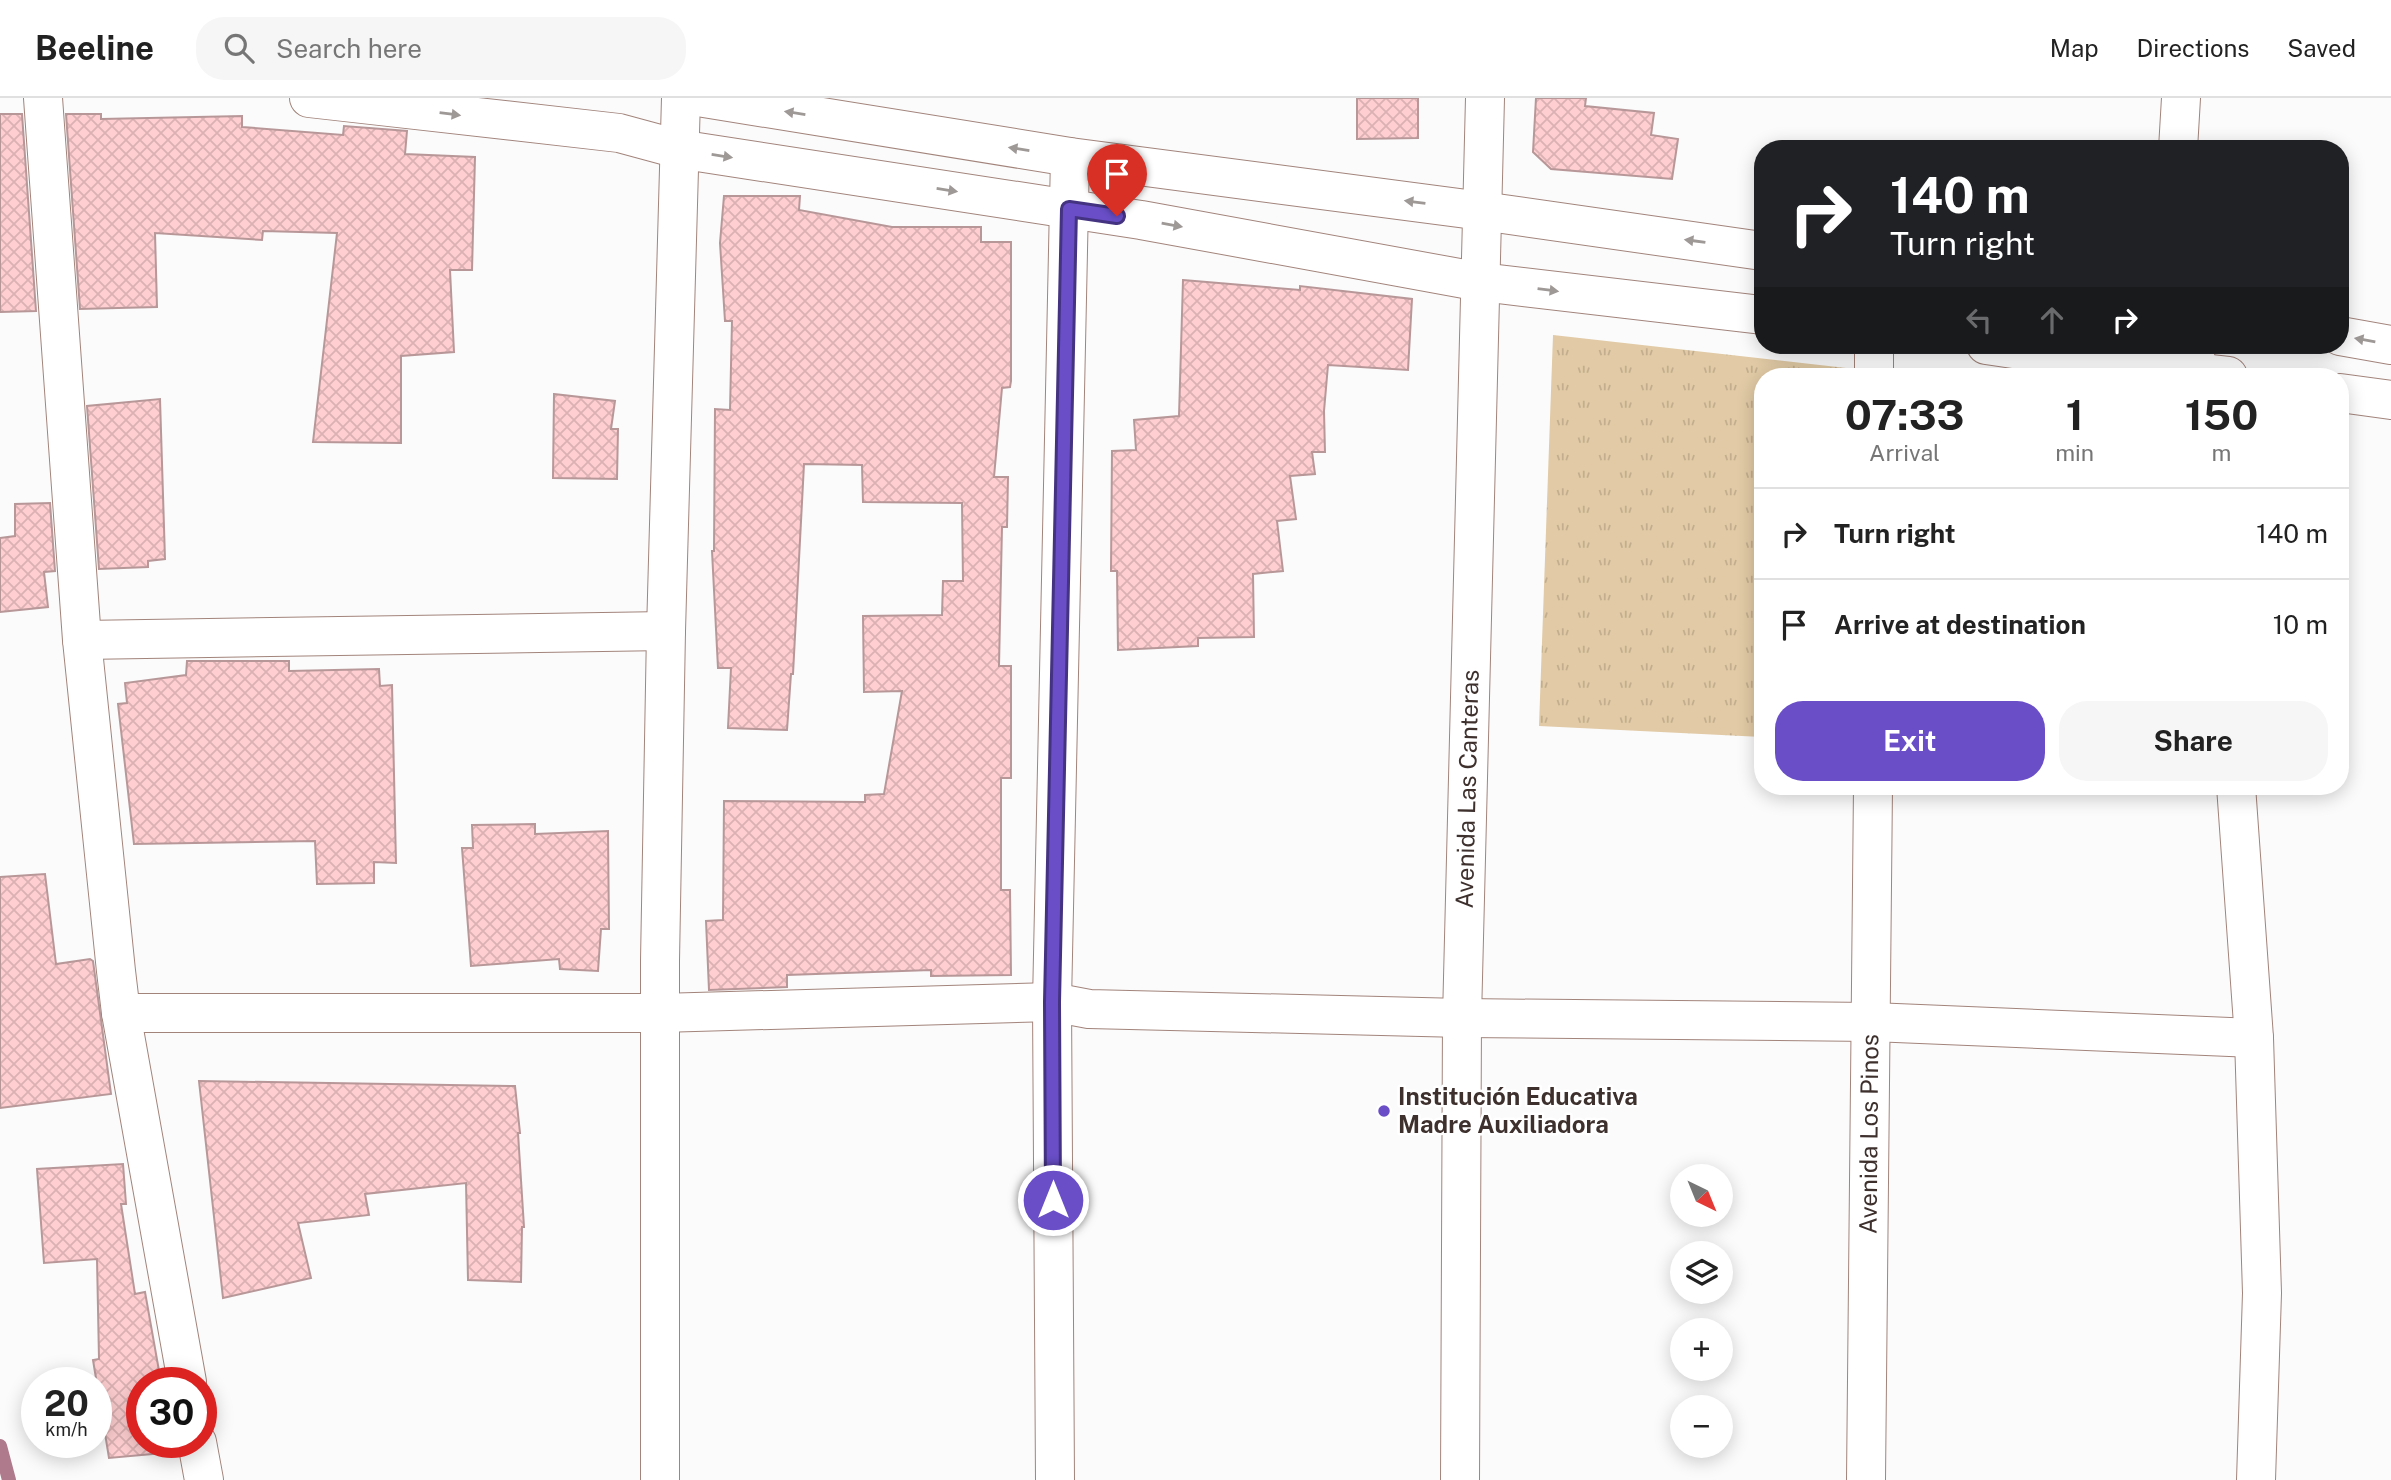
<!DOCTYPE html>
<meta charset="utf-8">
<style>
:root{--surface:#fff;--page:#f6f6f6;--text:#222;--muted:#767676;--line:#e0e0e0;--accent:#694ec7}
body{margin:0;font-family:"Public Sans",sans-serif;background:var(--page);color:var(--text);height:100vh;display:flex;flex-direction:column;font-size:26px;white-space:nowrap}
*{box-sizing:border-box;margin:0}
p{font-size:23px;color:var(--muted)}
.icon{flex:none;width:38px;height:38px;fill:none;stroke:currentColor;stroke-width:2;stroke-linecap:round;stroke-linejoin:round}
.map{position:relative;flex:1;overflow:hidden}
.drawer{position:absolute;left:1754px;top:270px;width:595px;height:427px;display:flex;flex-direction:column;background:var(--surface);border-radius:28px;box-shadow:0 4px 18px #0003}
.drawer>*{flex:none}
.top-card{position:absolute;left:1754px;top:42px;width:595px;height:214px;border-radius:28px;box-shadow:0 4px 18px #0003;background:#202124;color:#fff;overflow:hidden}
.needle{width:46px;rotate:137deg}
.buttons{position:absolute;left:1670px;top:1066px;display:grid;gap:14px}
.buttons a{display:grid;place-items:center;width:63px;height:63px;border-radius:50%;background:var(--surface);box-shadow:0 4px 18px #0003;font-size:35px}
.speed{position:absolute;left:21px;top:1269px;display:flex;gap:14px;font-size:35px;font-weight:700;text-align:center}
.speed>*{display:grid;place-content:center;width:91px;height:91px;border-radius:50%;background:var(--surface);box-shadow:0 4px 18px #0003;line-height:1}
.speed small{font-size:18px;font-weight:400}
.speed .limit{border:10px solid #d22;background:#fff;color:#111}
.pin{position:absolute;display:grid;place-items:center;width:60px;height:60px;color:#fff;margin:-72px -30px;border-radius:50% 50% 50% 0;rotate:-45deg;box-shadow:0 0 7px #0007}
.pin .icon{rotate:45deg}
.me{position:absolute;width:77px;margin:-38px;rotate:0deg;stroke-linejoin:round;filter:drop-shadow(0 0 5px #0008)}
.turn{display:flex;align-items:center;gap:24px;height:147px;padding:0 21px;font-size:32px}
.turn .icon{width:91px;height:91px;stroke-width:2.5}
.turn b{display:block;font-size:49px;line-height:60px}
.lanes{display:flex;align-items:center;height:66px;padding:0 21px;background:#0003;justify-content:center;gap:35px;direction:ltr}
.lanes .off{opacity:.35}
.eta{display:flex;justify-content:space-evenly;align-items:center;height:119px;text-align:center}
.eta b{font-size:42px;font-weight:700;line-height:49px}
.button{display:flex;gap:14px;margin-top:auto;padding:14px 21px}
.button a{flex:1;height:80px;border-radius:28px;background:var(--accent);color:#fff;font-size:28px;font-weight:700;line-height:80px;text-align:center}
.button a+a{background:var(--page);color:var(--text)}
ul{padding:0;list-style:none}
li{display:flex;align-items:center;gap:21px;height:91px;padding:0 21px;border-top:2px solid var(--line)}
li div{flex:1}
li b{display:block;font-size:26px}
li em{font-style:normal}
header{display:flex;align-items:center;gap:42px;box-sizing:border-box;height:98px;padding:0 35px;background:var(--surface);border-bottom:2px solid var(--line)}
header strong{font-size:33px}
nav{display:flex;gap:38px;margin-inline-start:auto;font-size:24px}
.search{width:490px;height:63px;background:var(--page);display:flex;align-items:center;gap:18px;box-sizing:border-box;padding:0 24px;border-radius:28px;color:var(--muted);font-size:26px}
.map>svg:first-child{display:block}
.park{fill:url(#park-tufts)}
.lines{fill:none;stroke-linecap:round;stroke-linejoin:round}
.stream{stroke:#ae7a8c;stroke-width:14}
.building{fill:url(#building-cross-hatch);stroke:#b89799;stroke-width:2}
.minor-casing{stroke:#a2847b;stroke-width:40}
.tertiary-casing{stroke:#a2847b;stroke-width:40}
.minor{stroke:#fff;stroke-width:38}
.tertiary{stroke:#fff;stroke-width:38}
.oneway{fill:#9e9896}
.route-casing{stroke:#443381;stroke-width:18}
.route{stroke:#694ec7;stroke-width:12}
.poi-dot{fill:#694ec7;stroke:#fff;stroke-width:2.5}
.labels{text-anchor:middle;stroke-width:5;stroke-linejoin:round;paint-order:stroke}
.street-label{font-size:24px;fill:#3d302d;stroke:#fff}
.poi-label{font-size:24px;font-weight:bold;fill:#3d302d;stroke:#fff;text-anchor:start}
</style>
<header>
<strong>Beeline</strong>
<div class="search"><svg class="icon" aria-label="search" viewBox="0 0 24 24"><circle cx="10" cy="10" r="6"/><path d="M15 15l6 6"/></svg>Search here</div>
<nav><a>Map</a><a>Directions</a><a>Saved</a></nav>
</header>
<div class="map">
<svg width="2391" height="1382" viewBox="0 0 2391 1382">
<defs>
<pattern id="park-tufts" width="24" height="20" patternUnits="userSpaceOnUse" patternTransform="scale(1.75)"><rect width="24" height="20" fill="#e1caa5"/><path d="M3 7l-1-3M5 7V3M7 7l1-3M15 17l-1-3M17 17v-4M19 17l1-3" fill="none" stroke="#c2ae8e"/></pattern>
<pattern id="building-cross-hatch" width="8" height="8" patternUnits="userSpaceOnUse" patternTransform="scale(1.75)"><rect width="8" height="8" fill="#feced0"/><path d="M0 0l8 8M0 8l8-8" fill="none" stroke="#dbb1b3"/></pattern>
</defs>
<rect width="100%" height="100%" fill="#fbfbfb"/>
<path class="park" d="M 1553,237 L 1846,270 L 1846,278 L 1762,278 L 1762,639 L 1539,628 Z"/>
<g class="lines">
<path class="stream" d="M 0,1348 L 9,1382"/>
</g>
<path class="building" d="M 1357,0 L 1418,0 L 1418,40 L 1357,41 Z
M 1536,0 L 1586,0 L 1585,8 L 1654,15 L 1651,37 L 1678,41 L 1672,81 L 1551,71 L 1533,54 Z
M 0,16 L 22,16 L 36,213 L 0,214 Z
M 66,16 L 101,16 L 101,21 L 242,18 L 242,29 L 343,37 L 344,28 L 395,32 L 407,33 L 405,56 L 475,59 L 472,172 L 450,172 L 454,254 L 401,258 L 401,345 L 313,344 L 337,135 L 263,133 L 262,142 L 155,135 L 157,209 L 80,211 Z
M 724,98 L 800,98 L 799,112 L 892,129 L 981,129 L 981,144 L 1011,144 L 1011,283 L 1010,289 L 1002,290 L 994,379 L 1008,379 L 1007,429 L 1002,429 L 999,568 L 1011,568 L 1011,680 L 1001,680 L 1001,792 L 1010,792 L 1011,877 L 931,878 L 931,872 L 787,877 L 787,889 L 709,892 L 706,823 L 723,822 L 724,703 L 865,704 L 865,697 L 884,696 L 902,593 L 864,594 L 863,518 L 942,517 L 943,483 L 963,483 L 962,405 L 863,404 L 862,367 L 804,366 L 793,576 L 791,576 L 787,632 L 728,630 L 731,570 L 718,570 L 712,453 L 714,453 L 715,311 L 730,312 L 732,223 L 725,223 L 720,145 Z
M 1183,182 L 1300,192 L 1300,188 L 1412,201 L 1408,272 L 1328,267 L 1324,313 L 1325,354 L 1312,354 L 1315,376 L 1290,378 L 1296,421 L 1277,423 L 1283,473 L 1253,476 L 1254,539 L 1198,540 L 1198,548 L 1118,552 L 1117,473 L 1111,473 L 1112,353 L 1136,352 L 1134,322 L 1179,318 Z
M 554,296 L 615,303 L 611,331 L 618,331 L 617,381 L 553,380 Z
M 160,301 L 165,461 L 148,463 L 148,469 L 99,471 L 87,308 Z
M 50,405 L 55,473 L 44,474 L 48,509 L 0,514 L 0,440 L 15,438 L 15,406 Z
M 187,563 L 289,563 L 289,573 L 379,571 L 380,588 L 392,587 L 396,765 L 374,764 L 374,785 L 317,786 L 315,743 L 134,746 L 118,606 L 127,605 L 125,585 L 186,577 Z
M 535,726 L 535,736 L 608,733 L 609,831 L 601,831 L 598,873 L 560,871 L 559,861 L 471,868 L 462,750 L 473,750 L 472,727 Z
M 45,776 L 56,866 L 90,861 L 93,863 L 111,996 L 0,1010 L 0,779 Z
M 199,983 L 515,988 L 520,1035 L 518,1035 L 524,1129 L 522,1129 L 521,1184 L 468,1182 L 466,1085 L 365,1096 L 369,1117 L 298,1125 L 311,1180 L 223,1200 Z
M 123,1066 L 126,1106 L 121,1106 L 135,1196 L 145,1194 L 161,1284 L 142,1284 L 142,1344 L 172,1344 L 174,1354 L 109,1360 L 93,1262 L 99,1261 L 97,1161 L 44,1165 L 37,1071 Z"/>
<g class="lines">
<g class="minor-casing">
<g id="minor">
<path d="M 43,0 L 82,542 L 116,873 L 121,915 L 187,1284"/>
<path d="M 309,0 L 619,35 L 678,51 L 1141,122 L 1481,184"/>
<path d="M 704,0 L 1070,59 L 1482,113"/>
<path d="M 2178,51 L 2181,0"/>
<path d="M 2193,247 L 2199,278"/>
<path d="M 1874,278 L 1874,247"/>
<path d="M 82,542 L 666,533"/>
<path d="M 2236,688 L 2254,940 L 2262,1195 L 2256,1382"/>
<path d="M 121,915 L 660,915 L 1052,904 L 1089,911 L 1462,920 L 1872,924 L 2254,940"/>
<path d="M 197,1344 L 204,1382"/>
<path d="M 660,1382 L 660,863 L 666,533 L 681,0"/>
<path d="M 1055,1382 L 1052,904 L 1070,59"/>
<path id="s1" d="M 1866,1382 L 1873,688"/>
</g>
</g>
<g class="tertiary-casing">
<g id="tertiary">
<path d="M 1482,113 L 1762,153"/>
<path d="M 1481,184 L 1762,217"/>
<path d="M 2340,238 L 2391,247"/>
<path d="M 1986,247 L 2110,265 L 2228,278"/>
<path d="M 2340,295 L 2391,302"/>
<path id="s2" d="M 1460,1382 L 1462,920 L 1485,0"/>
</g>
</g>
<use href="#minor" class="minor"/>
<use href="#tertiary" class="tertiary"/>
</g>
<defs><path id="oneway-solid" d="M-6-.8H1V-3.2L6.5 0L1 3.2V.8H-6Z" transform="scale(1.75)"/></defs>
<g class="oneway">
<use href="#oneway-solid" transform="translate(795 15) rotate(-171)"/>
<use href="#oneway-solid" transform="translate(450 16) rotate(7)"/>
<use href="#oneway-solid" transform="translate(1019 51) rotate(-171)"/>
<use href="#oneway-solid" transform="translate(722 58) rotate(9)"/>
<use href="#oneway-solid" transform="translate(947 92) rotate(9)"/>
<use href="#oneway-solid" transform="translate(1415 104) rotate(-173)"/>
<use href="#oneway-solid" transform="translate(1172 127) rotate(10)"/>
<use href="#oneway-solid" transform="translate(1695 143) rotate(-172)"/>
<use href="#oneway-solid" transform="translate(1548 192) rotate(7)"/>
<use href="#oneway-solid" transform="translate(2365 242) rotate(-170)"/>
</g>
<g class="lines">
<g class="route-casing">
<path id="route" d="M 1053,1102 L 1052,904 L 1069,111 L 1117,118"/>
</g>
<use href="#route" class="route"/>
</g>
<circle class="poi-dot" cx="1384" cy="1013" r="7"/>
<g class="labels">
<g class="street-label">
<text dy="8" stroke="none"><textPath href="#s2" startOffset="691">Avenida Las Canteras</textPath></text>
<text dy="8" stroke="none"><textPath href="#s1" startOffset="346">Avenida Los Pinos</textPath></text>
</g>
<g class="poi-label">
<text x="1398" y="1007">Institución Educativa<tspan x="1398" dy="28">Madre Auxiliadora</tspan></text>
</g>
</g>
</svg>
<div class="buttons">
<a><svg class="needle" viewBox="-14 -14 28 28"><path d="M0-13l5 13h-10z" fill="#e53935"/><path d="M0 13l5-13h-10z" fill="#767676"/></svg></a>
<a><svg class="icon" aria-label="layers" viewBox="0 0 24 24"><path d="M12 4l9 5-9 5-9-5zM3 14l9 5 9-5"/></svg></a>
<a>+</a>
<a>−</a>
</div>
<div class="speed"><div>20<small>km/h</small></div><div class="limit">30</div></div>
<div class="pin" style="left:1117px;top:118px;background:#d93025"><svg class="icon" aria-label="arrive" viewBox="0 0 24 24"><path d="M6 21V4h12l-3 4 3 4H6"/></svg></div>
<svg class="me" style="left:1053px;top:1102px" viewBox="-20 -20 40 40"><circle r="17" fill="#694ec7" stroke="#fff" stroke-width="3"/><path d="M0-11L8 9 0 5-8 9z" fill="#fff"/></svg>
<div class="top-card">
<div class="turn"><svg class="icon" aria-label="right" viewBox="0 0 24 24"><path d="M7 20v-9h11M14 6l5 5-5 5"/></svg><div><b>140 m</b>Turn right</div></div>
<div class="lanes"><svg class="icon off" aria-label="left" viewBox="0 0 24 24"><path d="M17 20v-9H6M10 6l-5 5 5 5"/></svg><svg class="icon off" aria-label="ahead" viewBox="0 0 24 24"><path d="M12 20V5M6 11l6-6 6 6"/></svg><svg class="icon" aria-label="right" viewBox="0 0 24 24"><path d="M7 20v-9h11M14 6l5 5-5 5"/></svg></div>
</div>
<section class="drawer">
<div class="eta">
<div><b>07:33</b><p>Arrival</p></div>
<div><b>1</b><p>min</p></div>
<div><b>150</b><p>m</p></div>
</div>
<ul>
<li><svg class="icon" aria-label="right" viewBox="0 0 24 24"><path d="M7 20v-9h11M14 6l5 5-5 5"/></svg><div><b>Turn right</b></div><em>140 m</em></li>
<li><svg class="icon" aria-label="arrive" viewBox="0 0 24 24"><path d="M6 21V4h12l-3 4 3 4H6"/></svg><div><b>Arrive at destination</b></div><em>10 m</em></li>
</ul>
<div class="button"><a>Exit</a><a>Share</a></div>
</section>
</div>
